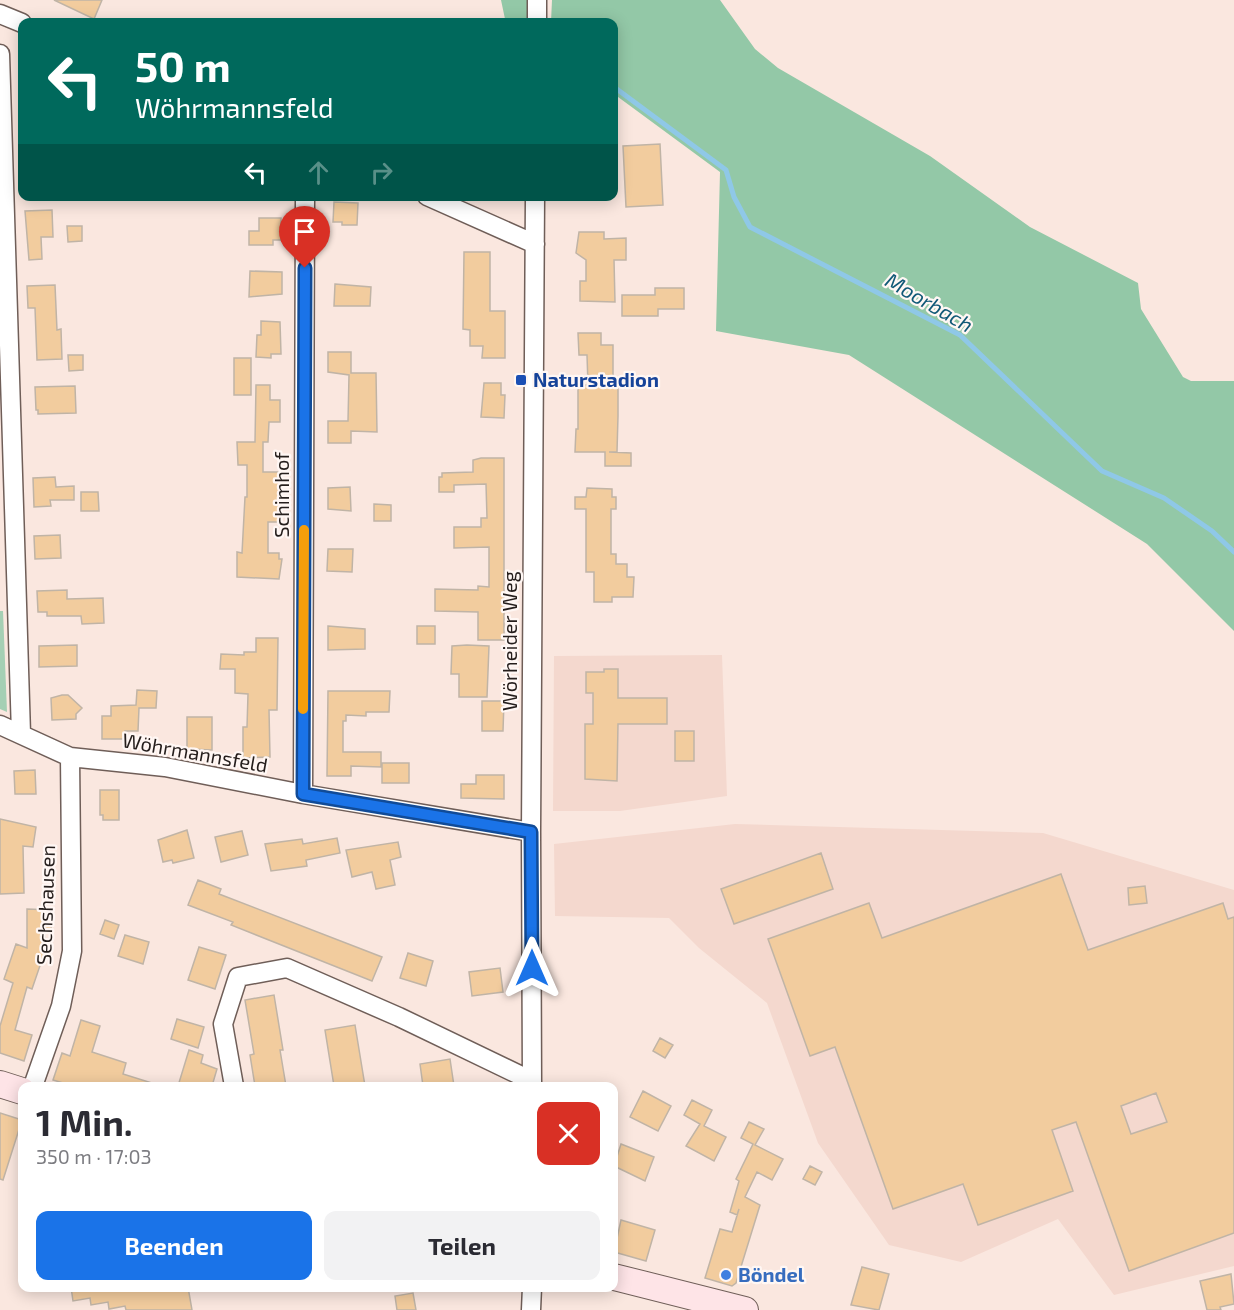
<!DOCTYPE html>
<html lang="de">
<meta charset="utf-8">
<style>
:root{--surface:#fff;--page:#f2f2f3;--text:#2b2b33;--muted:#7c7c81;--accent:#1a73e8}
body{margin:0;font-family:"Exo 2",sans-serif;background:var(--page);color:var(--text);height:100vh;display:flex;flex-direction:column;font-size:22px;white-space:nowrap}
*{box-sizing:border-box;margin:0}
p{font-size:20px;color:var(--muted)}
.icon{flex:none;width:33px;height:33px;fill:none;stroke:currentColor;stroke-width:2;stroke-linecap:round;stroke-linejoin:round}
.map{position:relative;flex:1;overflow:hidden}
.drawer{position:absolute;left:18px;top:1082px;width:600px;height:210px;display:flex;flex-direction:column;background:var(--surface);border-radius:12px;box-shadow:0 3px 15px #0003}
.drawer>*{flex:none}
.guide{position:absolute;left:18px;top:18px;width:600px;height:183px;border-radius:12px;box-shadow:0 3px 15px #0003;background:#00695c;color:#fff;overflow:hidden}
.pin{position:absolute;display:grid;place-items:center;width:51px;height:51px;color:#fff;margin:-62px -26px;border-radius:50% 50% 50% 0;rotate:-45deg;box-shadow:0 0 6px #0007}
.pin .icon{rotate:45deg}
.me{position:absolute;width:66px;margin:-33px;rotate:0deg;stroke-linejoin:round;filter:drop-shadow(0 0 4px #0008)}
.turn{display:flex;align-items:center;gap:21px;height:126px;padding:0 18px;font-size:27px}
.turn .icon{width:78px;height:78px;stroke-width:2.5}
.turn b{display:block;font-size:42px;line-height:51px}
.lanes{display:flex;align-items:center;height:57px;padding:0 18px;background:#0003;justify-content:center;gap:30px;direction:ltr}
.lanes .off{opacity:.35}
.round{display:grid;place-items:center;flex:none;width:63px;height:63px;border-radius:12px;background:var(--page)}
.summary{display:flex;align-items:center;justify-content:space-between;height:102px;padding:0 18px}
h1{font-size:36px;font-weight:700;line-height:45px}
.primary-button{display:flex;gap:12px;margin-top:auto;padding:12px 18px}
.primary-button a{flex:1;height:69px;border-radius:12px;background:var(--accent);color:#fff;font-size:24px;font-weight:700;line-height:69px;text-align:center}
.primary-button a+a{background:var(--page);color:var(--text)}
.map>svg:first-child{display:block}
.built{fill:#f4d8ce}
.green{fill:#a5cfb4}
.forest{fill:#93c8a7}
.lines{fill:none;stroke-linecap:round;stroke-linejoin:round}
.stream{stroke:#8fc8e7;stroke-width:5}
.building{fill:#f2cc9e;stroke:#c0b4a6;stroke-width:1.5;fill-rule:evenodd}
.street-casing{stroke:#6f5e58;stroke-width:21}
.secondary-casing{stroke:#6f5e58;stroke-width:28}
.street{stroke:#fff;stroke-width:18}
.secondary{stroke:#fee4e7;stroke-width:26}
.route-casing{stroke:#114b97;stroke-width:15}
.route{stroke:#1a73e8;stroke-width:10}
.slow{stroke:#f59e0b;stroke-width:10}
.transit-dot{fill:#1a4fb4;stroke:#fff7f4;stroke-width:2}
.shop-dot{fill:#3f7fe0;stroke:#fff7f4;stroke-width:2}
.labels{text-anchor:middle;stroke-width:4.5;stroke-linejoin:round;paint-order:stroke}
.transit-label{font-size:20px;font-weight:bold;fill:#164399;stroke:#fff7f4;text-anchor:start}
.street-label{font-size:20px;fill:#251e1c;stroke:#fff7f4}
.shop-label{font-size:20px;font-weight:bold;fill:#366cbe;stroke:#fff7f4;text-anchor:start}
.water-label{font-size:21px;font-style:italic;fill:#115977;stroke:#fff7f4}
</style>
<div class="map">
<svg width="1234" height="1310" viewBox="0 0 1234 1310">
<rect width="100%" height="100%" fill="#fae7df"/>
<path class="built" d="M 722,655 L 727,796 L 620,811 L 553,811 L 554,656 Z
M 735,824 L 1043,833 L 1234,890 L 1234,1266 L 1114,1295 L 1058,1219 L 961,1262 L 889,1245 L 818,1143 L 767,1003 L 699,948 L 669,918 L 555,916 L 554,844 Z"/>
<path class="green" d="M 0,611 L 3,611 L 7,712 L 0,709 Z"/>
<path class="forest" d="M 501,0 L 529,0 L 529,22 L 505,19 Z
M 552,0 L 720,0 L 755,49 L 778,68 L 930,156 L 1030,227 L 1138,283 L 1141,309 L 1183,377 L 1191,381 L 1234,381 L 1234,631 L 1147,544 L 849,355 L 716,331 L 720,172 L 614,94 L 614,22 L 551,22 Z"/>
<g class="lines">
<path class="stream" d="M 614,87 L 726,170 L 734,197 L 750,227 L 960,335 L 1102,471 L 1164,498 L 1212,531 L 1234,552"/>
</g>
<path class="building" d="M 54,0 L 102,0 L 94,19 Z
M 660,144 L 663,205 L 626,207 L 623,146 Z
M 334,202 L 358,203 L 357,225 L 342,225 L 342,222 L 333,222 Z
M 52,210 L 53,237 L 41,237 L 42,259 L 29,260 L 25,211 Z
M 259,218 L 281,218 L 281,240 L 273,240 L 273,245 L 249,245 L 249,231 L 259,231 Z
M 67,226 L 82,226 L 82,241 L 68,242 Z
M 579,232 L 604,232 L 604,239 L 626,238 L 626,260 L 614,260 L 615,302 L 580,301 L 580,281 L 586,281 L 586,260 L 576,253 Z
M 464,252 L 490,252 L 490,311 L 505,311 L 505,358 L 482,358 L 483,346 L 470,346 L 470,330 L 463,329 Z
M 250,271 L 282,272 L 282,294 L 249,297 Z
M 335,284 L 371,287 L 370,306 L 334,306 Z
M 55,285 L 57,330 L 61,329 L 62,359 L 37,360 L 35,308 L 28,308 L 27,286 Z
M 655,288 L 684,288 L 684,309 L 658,309 L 658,316 L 622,316 L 622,295 L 655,295 Z
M 261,321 L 280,322 L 281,354 L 271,354 L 271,358 L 256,357 L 257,335 L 261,335 Z
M 578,333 L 601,333 L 601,345 L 613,345 L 613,379 L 618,379 L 618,416 L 617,452 L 609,452 L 631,453 L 631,466 L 605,466 L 605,452 L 575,452 L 576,429 L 578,429 L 578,385 L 588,385 L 587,355 L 579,355 Z
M 328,352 L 351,352 L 351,373 L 376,373 L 377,432 L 351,431 L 351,443 L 328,443 L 328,421 L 348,421 L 349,375 L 328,372 Z
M 68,355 L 83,355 L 83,370 L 69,371 Z
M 234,358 L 251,358 L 251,395 L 234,395 Z
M 484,383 L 501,383 L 501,395 L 505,395 L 504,418 L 481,417 Z
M 256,385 L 270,385 L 270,400 L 280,400 L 280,422 L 269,422 L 268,442 L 263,442 L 263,472 L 280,472 L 279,522 L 268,522 L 268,553 L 279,553 L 279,559 L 282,559 L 279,579 L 237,577 L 237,552 L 242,553 L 245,497 L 247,497 L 247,465 L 238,465 L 237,442 L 255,442 Z
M 75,386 L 76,413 L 38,414 L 38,410 L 36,410 L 35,387 Z
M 481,458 L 504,458 L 504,640 L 478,640 L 478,612 L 435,611 L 435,589 L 478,590 L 478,586 L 489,587 L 489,547 L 454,548 L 454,527 L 481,527 L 481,518 L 487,518 L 486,484 L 454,485 L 454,492 L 439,492 L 439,477 L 442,477 L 442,473 L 473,472 L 473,460 Z
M 55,477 L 56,487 L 74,486 L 74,500 L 50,500 L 51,506 L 34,507 L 33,478 Z
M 350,487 L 351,511 L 328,509 L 328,488 Z
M 587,488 L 612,489 L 612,497 L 616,497 L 616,509 L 611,509 L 611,554 L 616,554 L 616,564 L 627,564 L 627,577 L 634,577 L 633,597 L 612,597 L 612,602 L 594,602 L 594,572 L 586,572 L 586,509 L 575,509 L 575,497 L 586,497 Z
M 81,492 L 98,492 L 99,511 L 81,511 Z
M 374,504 L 391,505 L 391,521 L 374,521 Z
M 60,535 L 61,558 L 35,559 L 34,536 Z
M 328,549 L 353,549 L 352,572 L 327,571 Z
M 67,590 L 67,599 L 103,598 L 104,623 L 82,624 L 81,616 L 47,616 L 47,612 L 38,612 L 37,591 Z
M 328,626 L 365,629 L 365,649 L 328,650 Z
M 417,626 L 435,626 L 435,644 L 417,644 Z
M 256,638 L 278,638 L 277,710 L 269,710 L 270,757 L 243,758 L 243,727 L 247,727 L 248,694 L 235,693 L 235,669 L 220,669 L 221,654 L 244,655 L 244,652 L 256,652 Z
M 77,645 L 77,666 L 39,667 L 39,646 Z
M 467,645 L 489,646 L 487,697 L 459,697 L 459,674 L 451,674 L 452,646 Z
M 604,669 L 618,669 L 618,698 L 667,698 L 667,724 L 618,724 L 617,781 L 585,779 L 585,724 L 593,724 L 593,693 L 586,693 L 586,672 L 604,672 Z
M 137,690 L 157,691 L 156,708 L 139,708 L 138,731 L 125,731 L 124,739 L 102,739 L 102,716 L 111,716 L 111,706 L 136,705 Z
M 328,691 L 390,691 L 389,712 L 366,712 L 366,716 L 346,715 L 346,721 L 343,721 L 343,752 L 381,752 L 381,767 L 351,766 L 351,776 L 327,776 Z
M 62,695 L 68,695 L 82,708 L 76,714 L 76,719 L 52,720 L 51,698 Z
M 482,701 L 504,701 L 503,731 L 482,731 Z
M 187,717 L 212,717 L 212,750 L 187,749 Z
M 675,731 L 694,731 L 694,761 L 675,761 Z
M 382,763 L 409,763 L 409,783 L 382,783 Z
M 35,770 L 36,794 L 15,794 L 14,771 Z
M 476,775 L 504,775 L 504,799 L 461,798 L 461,784 L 476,784 Z
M 100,790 L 119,790 L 119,820 L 103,820 L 103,815 L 100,815 Z
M 0,819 L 36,827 L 33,847 L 23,846 L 24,893 L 0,894 Z
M 187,830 L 194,858 L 173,863 L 172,860 L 163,862 L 158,840 Z
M 242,831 L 248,855 L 221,862 L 215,837 Z
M 337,838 L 340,853 L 306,860 L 307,866 L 271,871 L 265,844 L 302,839 L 303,844 Z
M 398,842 L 401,857 L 390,860 L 395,885 L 376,889 L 372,872 L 352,877 L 346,850 Z
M 821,853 L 833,889 L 734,924 L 721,889 Z
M 1061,874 L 1088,950 L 1223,903 L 1228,919 L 1234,917 L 1234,1233 L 1129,1271 L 1076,1122 L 1052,1130 L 1073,1191 L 978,1225 L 963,1184 L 893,1209 L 835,1047 L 810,1056 L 768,939 L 869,903 L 882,938 ZM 1156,1093 L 1167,1122 L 1131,1134 L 1121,1106 Z
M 198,880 L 221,889 L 219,894 L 382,957 L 372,981 L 231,925 L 233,922 L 188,905 Z
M 1145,886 L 1147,903 L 1129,905 L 1128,888 Z
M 27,909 L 52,910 L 51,932 L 45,932 L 45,951 L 32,989 L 27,987 L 15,1030 L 32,1035 L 24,1061 L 0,1053 L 0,1026 L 13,983 L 4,979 L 16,944 L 27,948 Z
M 105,920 L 119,925 L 114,939 L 100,934 Z
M 125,935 L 149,942 L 143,964 L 118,956 Z
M 199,947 L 226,955 L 215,989 L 188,980 Z
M 408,953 L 433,961 L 426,986 L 400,978 Z
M 500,968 L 503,992 L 472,996 L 469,972 Z
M 274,995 L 283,1050 L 280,1050 L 286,1086 L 255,1086 L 250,1055 L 254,1054 L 245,1000 Z
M 177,1019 L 204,1027 L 198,1048 L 171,1039 Z
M 81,1020 L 100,1026 L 92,1052 L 126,1063 L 123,1074 L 152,1083 L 152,1086 L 73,1086 L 53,1080 L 62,1053 L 70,1056 Z
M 355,1025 L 365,1086 L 334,1086 L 325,1030 Z
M 660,1038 L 673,1045 L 665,1058 L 653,1051 Z
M 189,1050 L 203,1055 L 201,1063 L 217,1069 L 212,1086 L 178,1086 Z
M 450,1059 L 454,1086 L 423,1086 L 420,1064 Z
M 643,1091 L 671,1106 L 658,1131 L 630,1117 Z
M 692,1100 L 712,1110 L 704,1126 L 726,1137 L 714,1161 L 686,1146 L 700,1124 L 684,1115 Z
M 0,1113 L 22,1120 L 3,1180 L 0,1179 Z
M 749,1122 L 764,1129 L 755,1145 L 783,1159 L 772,1180 L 757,1172 L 745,1197 L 760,1205 L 736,1283 L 732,1286 L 705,1278 L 720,1229 L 732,1232 L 739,1209 L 737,1215 L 730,1212 L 739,1181 L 736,1179 L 753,1144 L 741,1138 Z
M 621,1144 L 654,1157 L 645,1181 L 614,1166 Z
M 810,1166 L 822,1172 L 815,1185 L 803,1179 Z
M 621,1220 L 655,1230 L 646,1261 L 614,1252 Z
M 862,1267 L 889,1274 L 879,1310 L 851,1305 Z
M 1231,1274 L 1234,1304 L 1220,1307 L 1221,1310 L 1207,1310 L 1200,1281 Z
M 71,1287 L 188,1287 L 192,1310 L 126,1310 L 125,1306 L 109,1309 L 108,1302 L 91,1305 L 90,1298 L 73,1301 Z
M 413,1293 L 416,1310 L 397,1310 L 395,1296 Z"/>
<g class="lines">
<g class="street-casing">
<path id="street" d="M 0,14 L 22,23
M 537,22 L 537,0
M 0,54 L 21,734
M 427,196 L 535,244
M 0,725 L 70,757 L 165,767 L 303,794 L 531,832
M 303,794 L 305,196
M 33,1086 L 61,1006 L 72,951 L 70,757
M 234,1086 L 223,1024 L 238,977 L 287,968 L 399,1017 L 532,1081
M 532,1086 L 531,832 L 535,196
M 531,1310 L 532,1287"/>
</g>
<g class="secondary-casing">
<path id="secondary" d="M 0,1084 L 22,1091
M 614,1277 L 745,1310"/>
</g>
<use href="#street" class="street"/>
<use href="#secondary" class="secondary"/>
</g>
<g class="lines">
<g class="route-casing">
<path id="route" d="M 305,268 L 303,794 L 531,832 L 532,968"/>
</g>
<use href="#route" class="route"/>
<path class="slow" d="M 303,709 L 304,530"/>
</g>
<rect class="transit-dot" x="515" y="374" width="12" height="12" rx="3"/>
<circle class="shop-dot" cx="726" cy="1275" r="6"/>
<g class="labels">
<g class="transit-label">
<text x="533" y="387">Naturstadion</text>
</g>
<g class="street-label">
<text transform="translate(282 495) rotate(-90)" y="7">Schimhof</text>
<text transform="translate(510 641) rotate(-90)" y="7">Wörheider Weg</text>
<text transform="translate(195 753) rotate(10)" y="7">Wöhrmannsfeld</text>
<text transform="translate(46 905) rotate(-88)" y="7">Sechshausen</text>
</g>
<g class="shop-label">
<text x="738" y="1282">Böndel</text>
</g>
<g class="water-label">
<text transform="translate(929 303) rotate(30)" y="7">Moorbach</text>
</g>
</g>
</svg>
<div class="pin" style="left:305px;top:268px;background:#d93025"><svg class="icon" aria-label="arrive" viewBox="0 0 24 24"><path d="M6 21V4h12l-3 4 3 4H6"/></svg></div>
<svg class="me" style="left:532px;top:968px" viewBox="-20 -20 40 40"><path d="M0-17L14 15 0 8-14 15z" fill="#1a73e8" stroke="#fff" stroke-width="4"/></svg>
<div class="guide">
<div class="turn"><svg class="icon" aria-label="left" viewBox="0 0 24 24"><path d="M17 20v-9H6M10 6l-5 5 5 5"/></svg><div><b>50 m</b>Wöhrmannsfeld</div></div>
<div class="lanes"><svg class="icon" aria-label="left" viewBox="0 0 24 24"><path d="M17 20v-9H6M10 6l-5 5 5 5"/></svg><svg class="icon off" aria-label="ahead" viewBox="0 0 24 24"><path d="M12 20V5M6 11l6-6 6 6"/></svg><svg class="icon off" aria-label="right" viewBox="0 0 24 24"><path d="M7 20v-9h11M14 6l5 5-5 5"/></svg></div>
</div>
<section class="drawer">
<div class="summary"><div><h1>1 Min.</h1><p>350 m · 17:03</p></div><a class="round" style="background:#d93025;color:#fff"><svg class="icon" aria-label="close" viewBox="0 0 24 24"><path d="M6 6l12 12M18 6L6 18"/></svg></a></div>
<div class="primary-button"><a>Beenden</a><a>Teilen</a></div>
</section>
</div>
